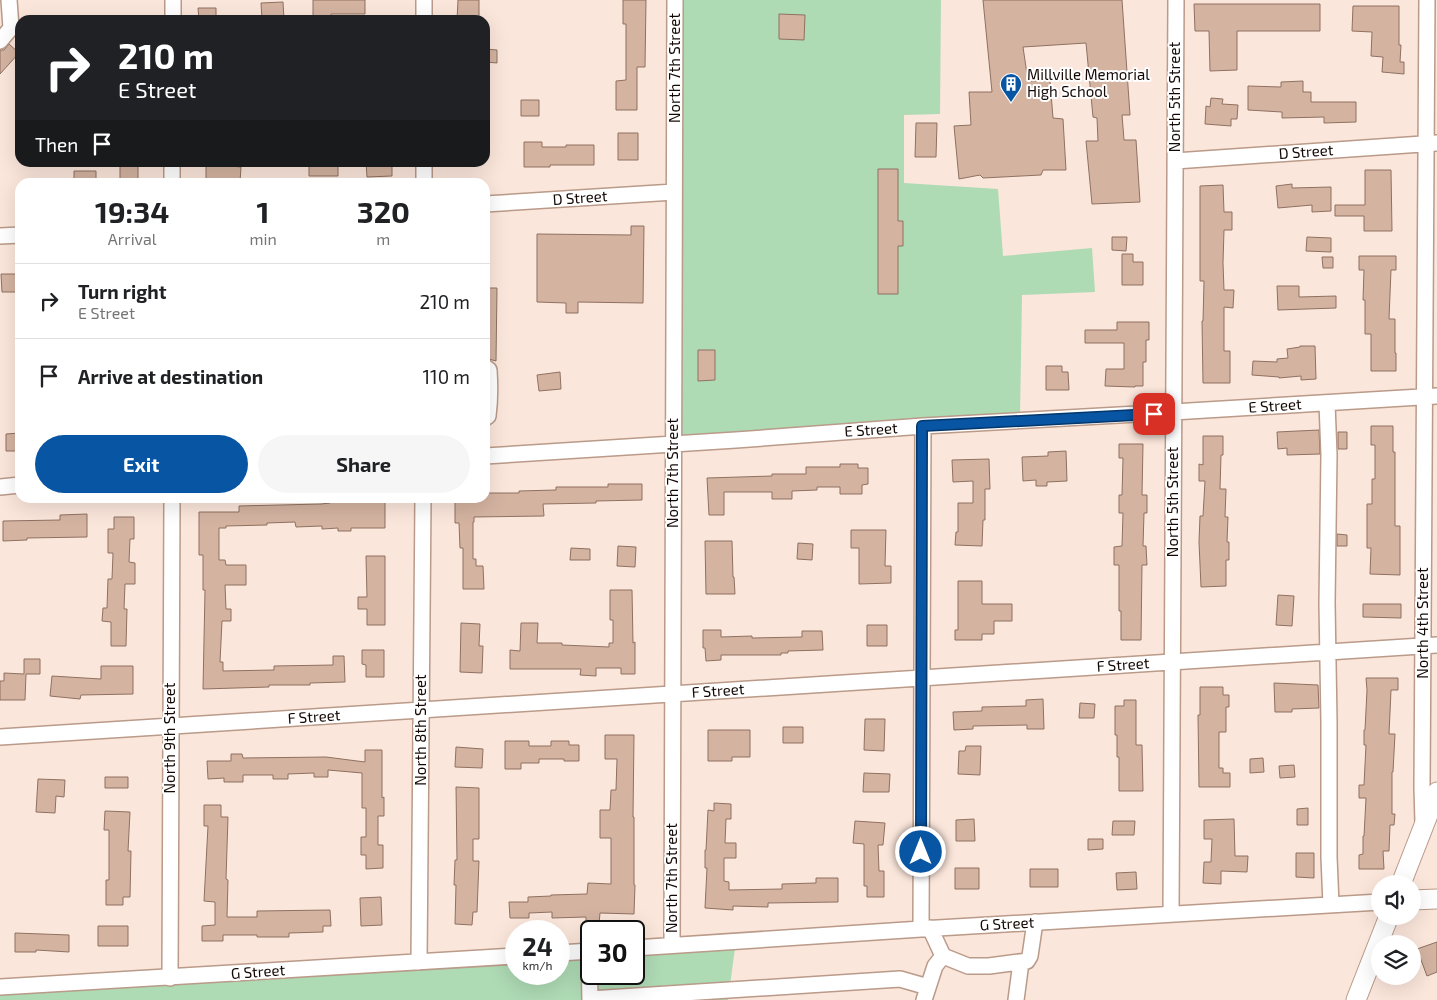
<!DOCTYPE html>
<style>
:root{--surface:#fff;--page:#f6f6f6;--text:#202124;--muted:#757577;--line:#e0e0e0;--accent:#0855a4}
body{margin:0;font-family:"Exo 2",sans-serif;background:var(--page);color:var(--text);height:100vh;display:flex;flex-direction:column;font-size:19px;white-space:nowrap}
*{box-sizing:border-box;margin:0}
p{font-size:16px;color:var(--muted)}
.icon{flex:none;width:28px;height:28px;fill:none;stroke:currentColor;stroke-width:2;stroke-linecap:round;stroke-linejoin:round}
.map{position:relative;flex:1;overflow:hidden}
.sheet{position:absolute;left:15px;top:178px;width:475px;height:325px;display:flex;flex-direction:column;background:var(--surface);border-radius:15px;box-shadow:0 5px 20px #0002}
.sheet>*{flex:none}
.hud{position:absolute;left:15px;top:15px;width:475px;height:152px;border-radius:15px;box-shadow:0 5px 20px #0002;background:#202124;color:#fff;overflow:hidden}
.tools{position:absolute;left:1371px;top:875px;display:grid;gap:10px}
.tools a{display:grid;place-items:center;width:50px;height:50px;border-radius:50%;background:var(--surface);box-shadow:0 5px 20px #0002;font-size:25px}
.speed{position:absolute;left:505px;top:920px;display:flex;gap:10px;font-size:25px;font-weight:700;text-align:center}
.speed>*{display:grid;place-content:center;width:65px;height:65px;border-radius:50%;background:var(--surface);box-shadow:0 5px 20px #0002;line-height:1}
.speed small{font-size:12px;font-weight:400}
.speed .limit{border:2px solid #111;border-radius:8px;background:#fff;color:#111}
.pin{position:absolute;display:grid;place-items:center;width:42px;height:42px;color:#fff;margin:-21px;border-radius:10px;box-shadow:0 2px 8px #0006}
.me{position:absolute;width:55px;margin:-28px;rotate:0deg;stroke-linejoin:round;filter:drop-shadow(0 0 4px #0008)}
.turn{display:flex;align-items:center;gap:18px;height:105px;padding:0 20px;font-size:22px}
.turn .icon{width:65px;height:65px;stroke-width:2.5}
.turn b{display:block;font-size:35px;line-height:42px}
.then{display:flex;align-items:center;height:48px;padding:0 20px;background:#0003;gap:10px;font-size:19px}
.eta{display:flex;justify-content:space-evenly;align-items:center;height:85px;text-align:center}
.eta b{font-size:30px;font-weight:700;line-height:35px}
.button{display:flex;gap:10px;margin-top:auto;padding:10px 20px}
.button a{flex:1;height:58px;border-radius:30px;background:var(--accent);color:#fff;font-size:20px;font-weight:700;line-height:58px;text-align:center}
.button a+a{background:var(--page);color:var(--text)}
ul{padding:0;list-style:none}
li{display:flex;align-items:center;gap:15px;height:75px;padding:0 20px;border-top:1px solid var(--line)}
li div{flex:1}
li b{display:block;font-size:19px}
li em{font-style:normal}
.map>svg:first-child{display:block}
.green{fill:#aedab4}
.building{fill:#d4b3a1;stroke:#8f7161}
.lines{fill:none;stroke-linecap:round;stroke-linejoin:round}
.minor-casing{stroke:#ba9a89;stroke-width:18}
.major-casing{stroke:#ba9a89;stroke-width:21}
.minor{stroke:#fff;stroke-width:15}
.major{stroke:#fff;stroke-width:19}
.route-casing{stroke:#05376b;stroke-width:12}
.route{stroke:#0855a4;stroke-width:9}
.labels{text-anchor:middle;stroke-width:4;stroke-linejoin:round;paint-order:stroke}
.street-label{font-size:15px;fill:#130804;stroke:#fff}
.poi-label{font-size:15px;fill:#130804;stroke:#fff;text-anchor:start}
</style>
<div class="map">
<svg width="1437" height="1000" viewBox="0 0 1437 1000">
<rect width="100%" height="100%" fill="#fbe6db"/>
<path class="green" d="M 674,0 L 941,0 L 940,114 L 904,115 L 904,183 L 998,189 L 1003,256 L 1092,248 L 1095,292 L 1022,295 L 1020,416 L 674,441 Z
M 736,941 L 728,1000 L 0,1000 L 0,988 L 516,955 L 516,974 L 559,974 L 559,952 L 591,950 L 591,974 L 634,974 L 634,948 Z"/>
<path class="building" d="M 313,0 L 365,0 L 365,14 L 331,14 L 331,20 L 313,20 Z
M 458,0 L 479,0 L 479,20 L 457,20 Z
M 623,0 L 646,0 L 645,67 L 637,67 L 637,110 L 616,110 L 616,81 L 626,80 L 626,24 L 623,24 Z
M 983,0 L 1122,0 L 1130,115 L 1122,115 L 1124,140 L 1136,140 L 1140,202 L 1092,204 L 1086,141 L 1098,141 L 1097,118 L 1093,117 L 1086,43 L 1023,47 L 1028,81 L 1050,81 L 1053,118 L 1063,119 L 1066,170 L 1043,170 L 1041,175 L 983,178 L 980,175 L 959,179 L 954,126 L 971,125 L 969,92 L 992,92 Z
M 283,2 L 284,20 L 262,20 L 261,3 Z
M 1194,4 L 1320,4 L 1320,31 L 1237,31 L 1237,70 L 1210,71 L 1209,31 L 1195,31 Z
M 1353,6 L 1399,6 L 1399,45 L 1401,45 L 1400,62 L 1404,62 L 1404,74 L 1382,72 L 1383,57 L 1371,56 L 1372,32 L 1352,31 Z
M 198,8 L 216,8 L 216,20 L 199,20 Z
M 779,14 L 805,15 L 804,40 L 779,39 Z
M 9,44 L 19,53 L 0,74 L 0,50 L 4,50 Z
M 485,49 L 497,50 L 497,63 L 485,62 Z
M 1303,81 L 1303,92 L 1311,92 L 1311,102 L 1356,102 L 1356,122 L 1324,123 L 1324,117 L 1282,118 L 1282,112 L 1248,110 L 1248,86 L 1281,87 L 1281,82 Z
M 1211,98 L 1223,99 L 1222,104 L 1238,105 L 1237,119 L 1231,119 L 1231,126 L 1205,124 L 1206,106 L 1210,107 Z
M 521,100 L 539,100 L 539,116 L 521,116 Z
M 916,123 L 937,123 L 936,157 L 915,157 Z
M 618,133 L 638,133 L 638,160 L 618,160 Z
M 524,142 L 542,142 L 542,147 L 566,147 L 566,145 L 594,145 L 594,165 L 550,165 L 550,167 L 524,167 Z
M 120,162 L 138,162 L 138,182 L 120,182 Z
M 309,162 L 338,162 L 338,176 L 309,176 Z
M 366,162 L 392,162 L 392,176 L 367,177 Z
M 206,163 L 230,164 L 230,166 L 241,167 L 240,182 L 206,182 Z
M 878,169 L 898,169 L 898,221 L 903,221 L 903,246 L 898,246 L 898,294 L 878,294 Z
M 1365,170 L 1391,170 L 1392,231 L 1364,231 L 1364,216 L 1335,216 L 1335,205 L 1365,205 Z
M 74,171 L 96,171 L 96,182 L 74,182 Z
M 1292,184 L 1292,188 L 1331,187 L 1331,211 L 1312,212 L 1312,205 L 1278,208 L 1276,186 Z
M 1223,185 L 1224,212 L 1232,212 L 1232,230 L 1224,230 L 1223,263 L 1224,290 L 1234,290 L 1233,308 L 1224,307 L 1224,351 L 1230,351 L 1230,383 L 1203,383 L 1202,321 L 1203,321 L 1204,281 L 1200,281 L 1200,186 Z
M 631,226 L 644,226 L 643,303 L 578,302 L 578,313 L 566,313 L 566,303 L 537,302 L 537,234 L 631,235 Z
M 1112,237 L 1127,237 L 1126,251 L 1112,250 Z
M 1307,237 L 1331,238 L 1331,252 L 1306,251 Z
M 1122,254 L 1133,254 L 1133,262 L 1143,262 L 1143,285 L 1122,285 Z
M 1359,256 L 1396,256 L 1396,270 L 1391,270 L 1389,319 L 1395,319 L 1395,353 L 1396,353 L 1396,371 L 1371,371 L 1371,334 L 1365,334 L 1365,300 L 1363,300 L 1364,270 L 1359,270 Z
M 1322,257 L 1333,257 L 1333,268 L 1323,268 Z
M 1,274 L 20,274 L 20,292 L 2,292 Z
M 1277,286 L 1299,286 L 1299,297 L 1336,296 L 1336,308 L 1278,310 Z
M 485,288 L 497,288 L 496,361 L 485,358 Z
M 1117,322 L 1149,322 L 1149,340 L 1146,340 L 1146,362 L 1143,362 L 1143,386 L 1135,386 L 1135,387 L 1105,386 L 1106,369 L 1124,369 L 1124,343 L 1085,343 L 1085,330 L 1117,330 Z
M 1300,346 L 1315,346 L 1316,379 L 1301,380 L 1301,376 L 1279,378 L 1279,377 L 1252,375 L 1253,361 L 1277,362 L 1277,359 L 1288,358 L 1287,349 L 1300,347 Z
M 698,350 L 715,350 L 715,380 L 698,381 Z
M 1046,366 L 1062,366 L 1062,372 L 1068,372 L 1069,390 L 1046,390 Z
M 560,372 L 561,389 L 539,391 L 537,375 Z
M 1371,426 L 1393,426 L 1393,452 L 1395,452 L 1395,526 L 1400,526 L 1400,575 L 1370,574 L 1371,548 L 1367,548 L 1367,504 L 1372,504 L 1372,479 L 1375,479 L 1375,445 L 1371,445 Z
M 1319,430 L 1320,454 L 1287,455 L 1287,448 L 1278,449 L 1277,432 Z
M 1338,432 L 1347,432 L 1347,449 L 1338,449 Z
M 20,433 L 20,451 L 6,451 L 6,434 Z
M 1203,436 L 1223,436 L 1223,455 L 1221,455 L 1220,489 L 1226,489 L 1225,517 L 1228,517 L 1227,542 L 1229,542 L 1229,560 L 1226,560 L 1226,586 L 1201,587 L 1199,542 L 1200,516 L 1203,516 L 1205,481 L 1199,481 L 1199,464 L 1203,465 Z
M 1119,444 L 1143,444 L 1142,495 L 1147,495 L 1147,513 L 1144,513 L 1143,546 L 1146,546 L 1147,565 L 1142,565 L 1141,640 L 1121,640 L 1121,611 L 1119,611 L 1119,565 L 1114,565 L 1114,547 L 1122,546 L 1123,513 L 1119,513 L 1119,495 L 1122,495 L 1123,458 L 1119,458 Z
M 1066,451 L 1067,481 L 1047,482 L 1047,486 L 1036,486 L 1036,480 L 1023,481 L 1022,457 L 1048,456 L 1048,452 Z
M 989,459 L 990,489 L 985,489 L 985,520 L 983,520 L 982,546 L 955,545 L 956,532 L 958,532 L 958,503 L 973,503 L 973,481 L 953,482 L 952,460 Z
M 840,464 L 858,464 L 858,468 L 868,468 L 868,484 L 862,485 L 862,494 L 840,494 L 840,487 L 817,487 L 817,490 L 792,491 L 792,499 L 772,499 L 772,492 L 724,492 L 724,515 L 709,515 L 707,478 L 772,476 L 772,474 L 806,474 L 806,467 L 840,467 Z
M 608,484 L 642,484 L 642,500 L 596,501 L 596,503 L 543,504 L 544,516 L 474,517 L 474,522 L 473,522 L 473,559 L 476,559 L 476,566 L 483,566 L 484,589 L 463,589 L 463,548 L 460,548 L 459,523 L 455,523 L 455,498 L 485,498 L 485,493 L 519,493 L 519,491 L 556,490 L 556,487 L 608,487 Z
M 330,499 L 350,499 L 350,501 L 385,501 L 385,528 L 351,528 L 351,531 L 338,531 L 338,528 L 322,529 L 322,526 L 296,527 L 295,522 L 267,523 L 267,525 L 226,526 L 226,528 L 219,528 L 219,560 L 225,560 L 226,565 L 246,565 L 246,585 L 225,585 L 226,609 L 231,609 L 231,621 L 222,621 L 220,662 L 223,662 L 223,671 L 274,670 L 274,666 L 333,665 L 333,656 L 344,656 L 345,682 L 310,683 L 310,685 L 269,685 L 269,687 L 203,689 L 205,590 L 203,590 L 203,555 L 199,555 L 199,512 L 239,512 L 239,506 L 321,504 L 330,503 Z
M 87,514 L 87,537 L 27,538 L 27,540 L 3,541 L 3,521 L 60,520 L 60,515 Z
M 114,517 L 134,517 L 134,539 L 130,539 L 129,562 L 135,563 L 135,584 L 125,584 L 124,609 L 127,609 L 126,646 L 111,646 L 111,622 L 102,621 L 103,608 L 107,608 L 108,579 L 112,579 L 113,553 L 108,553 L 108,529 L 114,529 Z
M 851,530 L 886,530 L 885,566 L 891,566 L 891,583 L 859,584 L 859,548 L 851,548 Z
M 1337,534 L 1347,535 L 1347,546 L 1337,546 Z
M 705,541 L 732,541 L 733,577 L 734,577 L 735,594 L 706,594 Z
M 798,543 L 813,544 L 812,560 L 797,559 Z
M 618,546 L 636,547 L 635,567 L 617,566 Z
M 571,548 L 590,549 L 590,560 L 570,560 Z
M 366,556 L 385,556 L 385,625 L 367,625 L 367,609 L 358,609 L 358,597 L 367,597 Z
M 958,581 L 982,581 L 982,604 L 1012,604 L 1012,621 L 994,621 L 994,634 L 982,634 L 982,640 L 955,640 L 955,630 L 958,630 Z
M 610,590 L 632,590 L 633,643 L 635,642 L 635,674 L 621,674 L 621,668 L 596,668 L 596,676 L 580,675 L 581,669 L 510,669 L 510,650 L 520,651 L 521,623 L 538,623 L 537,643 L 562,643 L 562,645 L 609,647 L 609,643 L 613,643 L 613,620 L 610,620 Z
M 1278,595 L 1294,596 L 1292,626 L 1276,625 Z
M 1363,604 L 1401,604 L 1401,618 L 1363,617 Z
M 461,623 L 480,624 L 479,646 L 483,646 L 482,673 L 460,672 Z
M 867,625 L 887,625 L 887,646 L 867,646 Z
M 703,630 L 721,630 L 721,637 L 752,636 L 752,638 L 802,637 L 802,631 L 822,631 L 823,650 L 788,651 L 788,653 L 781,653 L 781,655 L 721,655 L 721,660 L 706,661 L 705,648 L 703,648 Z
M 362,650 L 384,650 L 384,677 L 366,677 L 366,665 L 362,664 Z
M 24,659 L 40,659 L 40,674 L 26,674 L 25,700 L 0,700 L 0,681 L 4,681 L 4,673 L 24,674 Z
M 101,666 L 133,666 L 133,694 L 81,695 L 80,699 L 50,696 L 52,676 L 101,679 Z
M 1366,678 L 1398,678 L 1398,690 L 1391,690 L 1389,734 L 1395,734 L 1393,772 L 1392,772 L 1392,814 L 1395,814 L 1394,825 L 1390,825 L 1389,851 L 1383,851 L 1384,869 L 1359,869 L 1359,855 L 1363,854 L 1363,836 L 1364,836 L 1366,798 L 1359,798 L 1359,785 L 1364,785 L 1366,745 L 1364,745 L 1364,730 L 1365,730 L 1367,690 Z
M 1274,683 L 1318,685 L 1319,708 L 1292,709 L 1292,712 L 1275,712 Z
M 1200,687 L 1223,687 L 1223,695 L 1229,695 L 1229,707 L 1226,707 L 1226,732 L 1219,732 L 1219,768 L 1223,768 L 1223,773 L 1230,773 L 1230,787 L 1199,787 L 1198,715 L 1200,715 Z
M 1043,699 L 1044,729 L 1027,729 L 1027,725 L 973,726 L 973,729 L 954,730 L 953,712 L 982,711 L 982,707 L 1026,706 L 1026,700 Z
M 1124,700 L 1136,700 L 1136,745 L 1142,745 L 1143,791 L 1119,791 L 1119,757 L 1117,757 L 1117,735 L 1115,735 L 1115,706 L 1124,706 Z
M 1080,703 L 1095,704 L 1094,718 L 1079,718 Z
M 865,719 L 885,719 L 884,751 L 864,750 Z
M 783,727 L 803,727 L 803,743 L 783,743 Z
M 708,730 L 750,730 L 750,757 L 732,757 L 732,761 L 708,761 Z
M 605,735 L 634,735 L 633,817 L 634,817 L 634,885 L 635,885 L 634,914 L 600,913 L 599,924 L 586,923 L 586,917 L 552,918 L 552,912 L 529,913 L 529,918 L 510,918 L 509,902 L 528,902 L 528,897 L 551,896 L 551,895 L 587,894 L 588,883 L 611,884 L 611,838 L 600,838 L 600,810 L 610,810 L 611,790 L 616,790 L 617,759 L 605,759 Z
M 505,741 L 529,741 L 529,746 L 551,746 L 551,741 L 569,741 L 569,745 L 579,745 L 579,761 L 564,761 L 564,759 L 539,759 L 539,763 L 521,763 L 521,769 L 505,769 Z
M 966,746 L 981,746 L 980,775 L 958,774 L 959,751 L 965,751 Z
M 456,747 L 483,749 L 482,768 L 455,767 Z
M 365,750 L 382,750 L 382,798 L 384,797 L 384,816 L 378,816 L 378,845 L 383,845 L 383,868 L 366,869 L 366,855 L 361,855 L 361,837 L 366,837 L 366,808 L 362,808 L 362,773 L 328,770 L 328,777 L 314,777 L 314,773 L 288,774 L 288,779 L 273,779 L 273,775 L 243,775 L 243,782 L 224,782 L 224,778 L 208,779 L 207,761 L 231,761 L 231,754 L 242,754 L 243,758 L 326,757 L 365,762 Z
M 1263,758 L 1264,772 L 1250,773 L 1250,759 Z
M 1294,765 L 1295,777 L 1280,778 L 1279,766 Z
M 864,773 L 890,774 L 889,792 L 863,792 Z
M 105,777 L 128,777 L 128,788 L 105,788 Z
M 38,779 L 65,780 L 64,797 L 56,796 L 55,813 L 36,812 Z
M 456,787 L 479,788 L 479,839 L 473,839 L 473,861 L 479,861 L 477,912 L 473,912 L 472,925 L 455,924 L 456,885 L 454,885 L 455,860 L 457,860 Z
M 714,803 L 731,804 L 731,819 L 726,819 L 725,843 L 736,843 L 736,858 L 724,858 L 724,881 L 729,882 L 729,890 L 782,889 L 782,884 L 816,883 L 816,878 L 838,878 L 838,902 L 768,903 L 768,907 L 733,906 L 733,910 L 705,908 L 707,868 L 705,868 L 705,850 L 706,850 L 708,810 L 714,811 Z
M 204,805 L 221,805 L 221,817 L 228,817 L 226,879 L 228,880 L 227,917 L 257,917 L 257,911 L 330,910 L 331,926 L 323,926 L 323,932 L 289,933 L 289,937 L 257,937 L 257,935 L 223,935 L 223,941 L 202,941 L 202,926 L 215,925 L 215,902 L 204,901 L 208,826 L 204,826 Z
M 1308,808 L 1308,825 L 1297,825 L 1297,809 Z
M 105,811 L 130,812 L 128,851 L 131,851 L 130,897 L 123,897 L 123,905 L 106,905 L 106,880 L 109,880 L 109,830 L 104,830 Z
M 974,819 L 975,841 L 956,841 L 956,820 Z
M 1234,819 L 1235,856 L 1248,856 L 1247,872 L 1221,871 L 1221,884 L 1203,883 L 1204,862 L 1211,862 L 1212,839 L 1204,839 L 1204,820 Z
M 855,821 L 885,823 L 883,845 L 878,845 L 879,871 L 884,871 L 884,897 L 867,897 L 867,886 L 864,886 L 864,844 L 853,843 Z
M 1113,821 L 1135,821 L 1134,835 L 1112,835 Z
M 1088,839 L 1103,839 L 1103,849 L 1088,850 Z
M 1296,853 L 1314,853 L 1314,878 L 1296,877 Z
M 955,868 L 979,868 L 979,889 L 955,889 Z
M 1030,869 L 1058,869 L 1058,887 L 1030,887 Z
M 1136,872 L 1137,889 L 1117,890 L 1116,873 Z
M 381,897 L 382,925 L 361,926 L 360,898 Z
M 98,926 L 128,926 L 128,946 L 98,946 Z
M 15,933 L 69,935 L 69,952 L 36,950 L 36,952 L 15,952 Z
M 1437,942 L 1437,972 L 1427,976 L 1417,949 Z"/>
<g class="lines">
<g class="minor-casing">
<path id="minor" d="M 424,0 L 424,20
M 173,20 L 173,0
M 0,41 L 11,28 L 9,0
M 1175,161 L 1437,143
M 424,162 L 424,182
M 172,182 L 172,162
M 485,204 L 674,192
M 0,236 L 20,235
M 485,367 L 489,370 C 490,385 490,401 488,416 L 485,418
M 1327,403 L 1329,455 L 1327,603 L 1329,722 L 1329,857 L 1331,905
M 485,456 L 736,440 L 923,426 L 1173,412 L 1437,396
M 0,487 L 20,485
M 0,737 L 1437,645
M 1423,823 L 1422,787 L 1427,0
M 1171,914 L 1176,0
M 930,928 L 943,956 L 968,966 L 989,966 L 1027,961 L 1030,956 L 1035,922
M 921,929 L 923,426
M 672,945 L 675,0
M 634,948 L 921,929 L 1380,902
M 589,951 L 590,1000
M 559,953 L 591,951
M 419,962 L 423,498
M 170,978 L 172,498
M 0,987 L 516,956
M 590,999 L 900,979 L 928,987
M 924,1000 L 935,966 L 943,956
M 1016,1000 L 1021,962"/>
</g>
<g class="major-casing">
<path id="major" d="M 1401,884 L 1437,792
M 1412,900 L 1437,899
M 1356,1000 L 1389,916"/>
</g>
<use href="#minor" class="minor"/>
<use href="#major" class="major"/>
</g>
<g class="lines">
<g class="route-casing">
<path id="route" d="M 921,852 L 922,426 L 1154,414"/>
</g>
<use href="#route" class="route"/>
</g>
<defs>
<g id="building-pin" transform="scale(1.125)"><path d="M0 17L-7.5 6A9.5 9.5 0 1 1 7.5 6Z" fill="#0855a4" stroke="#fff"/><path d="M-4-6H4V6H1V3H-1V6H-4ZM-2.5-4.3h1.7v1.8h-1.7ZM.8-4.3h1.7v1.8H.8ZM-2.5-1h1.7V.8h-1.7ZM.8-1h1.7V.8H.8Z" fill="#fff"/></g>
</defs>
<g fill-rule="evenodd">
<use href="#building-pin" x="1011" y="84"/>
</g>
<g class="labels">
<g class="street-label">
<text transform="translate(675 68) rotate(-90)" y="5">North 7th Street</text>
<text transform="translate(1175 97) rotate(-90)" y="5">North 5th Street</text>
<text transform="translate(1306 152) rotate(-4)" y="5">D Street</text>
<text transform="translate(580 198) rotate(-4)" y="5">D Street</text>
<text transform="translate(1275 406) rotate(-4)" y="5">E Street</text>
<text transform="translate(871 430) rotate(-4)" y="5">E Street</text>
<text transform="translate(673 473) rotate(-90)" y="5">North 7th Street</text>
<text transform="translate(1173 502) rotate(-90)" y="5">North 5th Street</text>
<text transform="translate(1423 623) rotate(-90)" y="5">North 4th Street</text>
<text transform="translate(1123 665) rotate(-4)" y="5">F Street</text>
<text transform="translate(718 691) rotate(-4)" y="5">F Street</text>
<text transform="translate(314 717) rotate(-4)" y="5">F Street</text>
<text transform="translate(421 730) rotate(-90)" y="5">North 8th Street</text>
<text transform="translate(170 738) rotate(-90)" y="5">North 9th Street</text>
<text transform="translate(672 878) rotate(-90)" y="5">North 7th Street</text>
<text transform="translate(1007 924) rotate(-3)" y="5">G Street</text>
<text transform="translate(258 972) rotate(-4)" y="5">G Street</text>
</g>
<g class="poi-label">
<text x="1027" y="80">Millville Memorial<tspan x="1027" dy="17">High School</tspan></text>
</g>
</g>
</svg>
<div class="tools">
<a><svg class="icon" aria-label="sound" viewBox="0 0 24 24"><path d="M4 9h4l5-4v14l-5-4H4zM17 9q2 3 0 6"/></svg></a>
<a><svg class="icon" aria-label="layers" viewBox="0 0 24 24"><path d="M12 4l9 5-9 5-9-5zM3 14l9 5 9-5"/></svg></a>
</div>
<div class="speed"><div>24<small>km/h</small></div><div class="limit">30</div></div>
<div class="pin" style="left:1154px;top:414px;background:#d93025"><svg class="icon" aria-label="arrive" viewBox="0 0 24 24"><path d="M6 21V4h12l-3 4 3 4H6"/></svg></div>
<svg class="me" style="left:921px;top:852px" viewBox="-20 -20 40 40"><circle r="17" fill="#0855a4" stroke="#fff" stroke-width="3"/><path d="M0-11L8 9 0 5-8 9z" fill="#fff"/></svg>
<div class="hud">
<div class="turn"><svg class="icon" aria-label="right" viewBox="0 0 24 24"><path d="M7 20v-9h11M14 6l5 5-5 5"/></svg><div><b>210 m</b>E Street</div></div>
<div class="then">Then<svg class="icon" aria-label="arrive" viewBox="0 0 24 24"><path d="M6 21V4h12l-3 4 3 4H6"/></svg></div>
</div>
<section class="sheet">
<div class="eta">
<div><b>19:34</b><p>Arrival</p></div>
<div><b>1</b><p>min</p></div>
<div><b>320</b><p>m</p></div>
</div>
<ul>
<li><svg class="icon" aria-label="right" viewBox="0 0 24 24"><path d="M7 20v-9h11M14 6l5 5-5 5"/></svg><div><b>Turn right</b><p>E Street</p></div><em>210 m</em></li>
<li><svg class="icon" aria-label="arrive" viewBox="0 0 24 24"><path d="M6 21V4h12l-3 4 3 4H6"/></svg><div><b>Arrive at destination</b></div><em>110 m</em></li>
</ul>
<div class="button"><a>Exit</a><a>Share</a></div>
</section>
</div>
